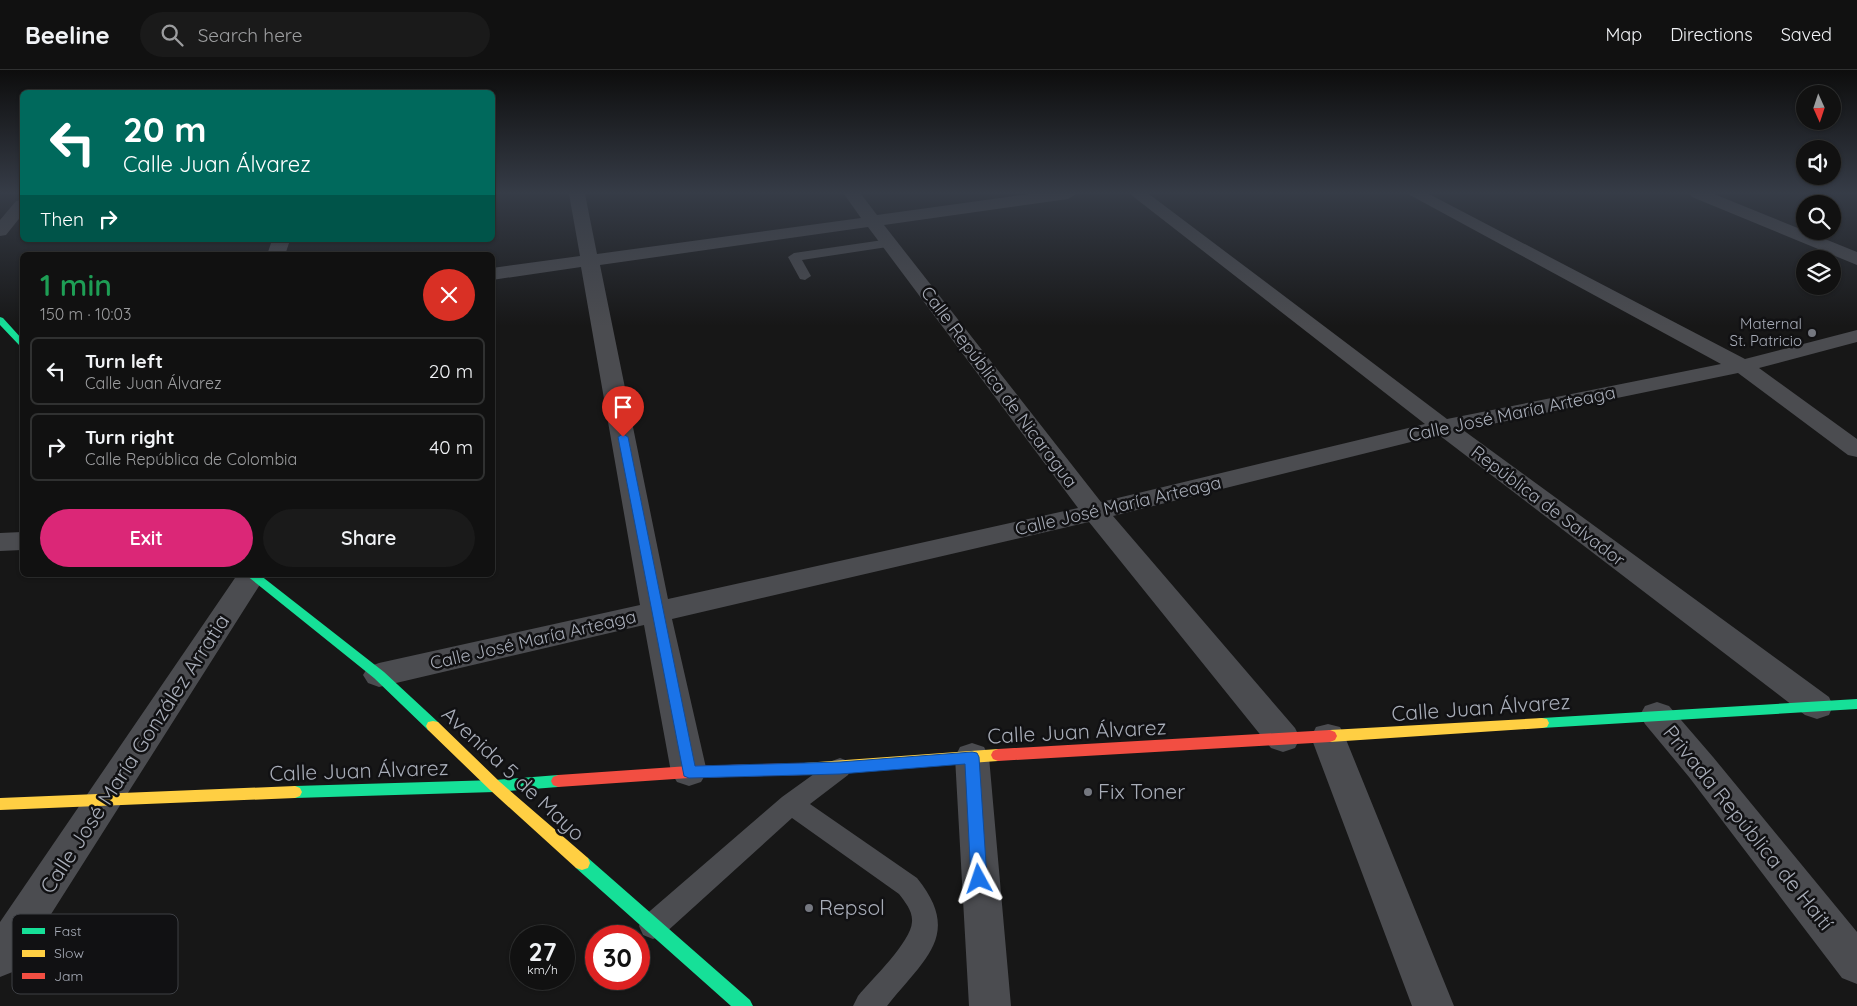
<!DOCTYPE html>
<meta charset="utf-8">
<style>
:root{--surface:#111;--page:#1a1a1a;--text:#f1f3f6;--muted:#9c9d9f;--line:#303131;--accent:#db2777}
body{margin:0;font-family:Quicksand,sans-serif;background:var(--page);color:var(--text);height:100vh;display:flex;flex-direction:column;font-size:19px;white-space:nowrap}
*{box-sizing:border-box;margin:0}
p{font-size:16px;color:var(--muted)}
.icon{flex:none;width:28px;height:28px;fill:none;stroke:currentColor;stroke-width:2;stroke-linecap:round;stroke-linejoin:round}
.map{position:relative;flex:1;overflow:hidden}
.side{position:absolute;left:20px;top:182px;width:475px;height:325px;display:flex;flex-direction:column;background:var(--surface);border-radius:8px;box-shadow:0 1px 4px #0004,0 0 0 1px var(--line)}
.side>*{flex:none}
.top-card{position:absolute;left:20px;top:20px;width:475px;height:152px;border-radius:8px;box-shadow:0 1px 4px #0004,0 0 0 1px var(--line);background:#00695c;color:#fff;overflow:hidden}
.needle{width:32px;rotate:177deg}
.tools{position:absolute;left:1796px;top:15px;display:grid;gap:10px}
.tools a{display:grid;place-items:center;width:45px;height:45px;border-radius:50%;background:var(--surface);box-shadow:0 1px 4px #0004,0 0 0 1px var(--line);font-size:25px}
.speed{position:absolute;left:510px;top:855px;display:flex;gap:10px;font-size:25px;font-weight:700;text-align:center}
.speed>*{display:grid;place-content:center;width:65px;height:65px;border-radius:50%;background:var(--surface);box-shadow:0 1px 4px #0004,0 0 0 1px var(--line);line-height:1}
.speed small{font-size:12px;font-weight:400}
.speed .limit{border:8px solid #d22;background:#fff;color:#111}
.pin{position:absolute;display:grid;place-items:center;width:42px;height:42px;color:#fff;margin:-51px -21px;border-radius:50% 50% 50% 0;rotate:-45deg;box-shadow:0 0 5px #0007}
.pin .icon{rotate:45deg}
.me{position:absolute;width:55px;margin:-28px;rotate:355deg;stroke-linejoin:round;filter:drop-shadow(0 0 4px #0008)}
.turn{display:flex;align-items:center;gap:18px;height:105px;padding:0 20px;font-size:22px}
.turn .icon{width:65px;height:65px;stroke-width:2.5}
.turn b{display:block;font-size:35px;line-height:42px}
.then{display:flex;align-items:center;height:48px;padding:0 20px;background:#0003;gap:10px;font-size:19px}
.round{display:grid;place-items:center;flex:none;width:52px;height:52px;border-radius:26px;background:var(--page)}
.overview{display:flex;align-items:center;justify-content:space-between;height:85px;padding:0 20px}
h1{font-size:30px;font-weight:600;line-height:38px;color:#1e9e55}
.action{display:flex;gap:10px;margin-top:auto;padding:10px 20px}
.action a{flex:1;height:58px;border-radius:30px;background:var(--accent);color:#fff;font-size:20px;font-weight:600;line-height:58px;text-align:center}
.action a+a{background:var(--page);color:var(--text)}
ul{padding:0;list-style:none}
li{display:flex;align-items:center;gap:15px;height:68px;margin:0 10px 8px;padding:0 10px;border:2px solid var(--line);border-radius:8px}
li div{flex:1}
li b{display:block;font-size:19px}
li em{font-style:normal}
header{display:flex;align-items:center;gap:30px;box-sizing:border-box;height:70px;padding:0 25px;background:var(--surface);border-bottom:1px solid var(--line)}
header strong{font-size:24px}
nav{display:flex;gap:28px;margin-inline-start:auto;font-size:18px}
.search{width:350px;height:45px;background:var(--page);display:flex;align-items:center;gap:12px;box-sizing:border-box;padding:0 18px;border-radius:28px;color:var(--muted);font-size:19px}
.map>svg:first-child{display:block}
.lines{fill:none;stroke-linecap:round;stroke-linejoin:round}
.lane{fill:#4b4c50;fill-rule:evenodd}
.street{fill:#4b4c50;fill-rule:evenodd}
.fast{fill:#16e098;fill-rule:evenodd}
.slow{fill:#ffcf43;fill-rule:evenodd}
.jam{fill:#f24e42;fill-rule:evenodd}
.route{fill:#1a73e8;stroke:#114b97}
.poi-dot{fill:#757880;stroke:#111113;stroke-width:2}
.labels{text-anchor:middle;stroke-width:5;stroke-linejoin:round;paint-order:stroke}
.far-poi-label{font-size:15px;fill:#a8adb8;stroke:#111113;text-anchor:end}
.street-label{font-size:18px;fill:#a8adb8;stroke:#111113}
.near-street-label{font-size:21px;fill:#a8adb8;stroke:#111113}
.near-poi-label{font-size:21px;fill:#a8adb8;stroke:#111113;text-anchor:start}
.key{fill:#111113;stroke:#3e4045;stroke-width:1}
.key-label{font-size:14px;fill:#a8adb8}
</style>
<header>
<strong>Beeline</strong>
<div class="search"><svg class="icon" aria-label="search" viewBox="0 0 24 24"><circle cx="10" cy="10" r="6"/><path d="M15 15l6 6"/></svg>Search here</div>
<nav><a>Map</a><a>Directions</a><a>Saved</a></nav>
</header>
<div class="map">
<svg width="1857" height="936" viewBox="0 0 1857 936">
<rect width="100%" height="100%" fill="#171717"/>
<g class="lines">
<path class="lane" d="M 890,169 L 894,170 L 896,173 L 894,176 L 802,190 L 811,206 L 805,210 L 800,209 L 788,187 L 794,183 Z
M 840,688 L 848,691 L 852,698 L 848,705 L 810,734 L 917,808 C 963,865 924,889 887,936 L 853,936 L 858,926 C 872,909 911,872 912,852 C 913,841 905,832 899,824 L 792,748 L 663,865 L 653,869 L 643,865 L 639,856 L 643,847 L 782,727 L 832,691 Z"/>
<path class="street" d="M 569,124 L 585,124 L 597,184 L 861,148 L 844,124 L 861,124 L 877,145 L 1029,124 L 1076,124 L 1068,129 L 884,155 L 1101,432 L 1425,354 L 1130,124 L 1149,124 L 1447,349 L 1721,294 L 1408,124 L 1429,124 L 1745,289 L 1857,260 L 1857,272 L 1759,298 L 1857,369 L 1857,387 L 1848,385 L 1738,303 L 1463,360 L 1829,627 L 1833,636 L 1829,645 L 1817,649 L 1805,645 L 1439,365 L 1113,446 L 1295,658 L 1300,668 L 1295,678 L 1283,682 L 1271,678 L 1089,452 L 672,549 L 707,702 L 701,712 L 689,716 L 677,712 L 671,702 L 644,555 L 379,617 L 368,613 L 363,605 L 368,597 L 379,593 L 640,535 L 581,197 L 492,210 L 492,198 L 580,186 ZM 868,157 L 1078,438 L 668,529 L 600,195 Z
M 1690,124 L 1714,124 L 1857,182 L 1857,195 L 1692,127 Z
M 22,130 L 22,145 L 6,165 L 0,166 L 0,150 L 16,131 Z
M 272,170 L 290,170 L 285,185 L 267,185 Z
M 22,462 L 22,480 L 0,481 L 0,463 Z
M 237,505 L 266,505 L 15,901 L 0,907 L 0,852 Z
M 1657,632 L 1669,636 L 1713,687 L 1857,862 L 1857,914 L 1842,908 L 1689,707 L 1645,654 L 1640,645 L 1645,636 Z
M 1328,654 L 1340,657 L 1345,667 L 1454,936 L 1412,936 L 1311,667 L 1316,657 Z
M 972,673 L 984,677 L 989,687 L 1011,936 L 969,936 L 955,687 L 960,677 Z"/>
<path class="fast" d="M 0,247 L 3,248 L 22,269 L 22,275 L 19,275 L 0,255 Z
M 246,505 L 260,505 L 384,602 L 438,652 L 440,656 L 438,660 L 433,661 L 428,660 L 374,608 Z
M 1857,629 L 1857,639 L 1542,658 L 1537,657 L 1535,653 L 1537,649 L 1542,648 Z
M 558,705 L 563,707 L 565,711 L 563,715 L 558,717 L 495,722 L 295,728 L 290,726 L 288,722 L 290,718 L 295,716 L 495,710 Z
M 582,786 L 588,788 L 750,930 L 753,936 L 731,936 L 576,798 L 574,793 L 576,788 Z"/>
<path class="slow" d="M 1542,648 L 1547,649 L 1549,653 L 1547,657 L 1542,658 L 1330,672 L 1325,670 L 1323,666 L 1325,662 L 1330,660 Z
M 433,651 L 438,652 L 500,712 L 588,788 L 590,793 L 588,798 L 582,800 L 576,798 L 490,720 L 428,660 L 426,656 L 428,652 Z
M 998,679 L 1003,681 L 1005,685 L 1003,689 L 998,691 L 804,705 L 799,703 L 797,699 L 799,695 L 804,693 Z
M 295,716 L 300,718 L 302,722 L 300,726 L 295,728 L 0,740 L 0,728 Z"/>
<path class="jam" d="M 1330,660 L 1335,662 L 1337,666 L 1335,670 L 1330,672 L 998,691 L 993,689 L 991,685 L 993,681 L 998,679 Z
M 804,693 L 809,695 L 811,699 L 809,703 L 804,705 L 689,708 L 558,717 L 553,715 L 551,711 L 553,707 L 558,705 L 689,696 Z"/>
</g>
<linearGradient id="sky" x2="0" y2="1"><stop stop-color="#0d0d0d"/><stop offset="0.48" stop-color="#363c47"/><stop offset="1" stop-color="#363c47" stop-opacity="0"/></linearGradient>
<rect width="1857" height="256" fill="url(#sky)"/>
<path class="route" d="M 623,364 L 628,367 L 695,696 L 840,692 L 972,682 L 977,683 L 979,687 L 987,809 L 985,814 L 979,816 L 974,814 L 971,809 L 965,694 L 840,704 L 689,708 L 684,706 L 618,367 Z"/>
<g class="poi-dot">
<circle cx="1812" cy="263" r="5"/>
<circle cx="1088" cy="722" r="5"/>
<circle cx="809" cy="838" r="5"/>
</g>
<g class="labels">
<g class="far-poi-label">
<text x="1802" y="259">Maternal<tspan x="1802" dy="17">St. Patricio</tspan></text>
</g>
<g class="street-label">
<text transform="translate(999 317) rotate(53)" y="6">Calle República de Nicaragua</text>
<text transform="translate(1512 344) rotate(-12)" y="6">Calle José María Arteaga</text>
<text transform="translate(1118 436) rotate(-13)" y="6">Calle José María Arteaga</text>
<text transform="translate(1548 436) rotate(37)" y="6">República de Salvador</text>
<text transform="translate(533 570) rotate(-13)" y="6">Calle José María Arteaga</text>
</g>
<g class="near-street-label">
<text transform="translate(1481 638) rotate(-4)" y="7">Calle Juan Álvarez</text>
<text transform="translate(1077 662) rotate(-3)" y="7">Calle Juan Álvarez</text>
<text transform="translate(135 684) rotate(-57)" y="7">Calle José María González Arratia</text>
<text transform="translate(359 701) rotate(-2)" y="7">Calle Juan Álvarez</text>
<text transform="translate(513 704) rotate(43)" y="7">Avenida 5 de Mayo</text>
<text transform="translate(1748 758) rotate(51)" y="7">Privada República de Haití</text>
</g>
<g class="near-poi-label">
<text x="1098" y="729">Fix Toner</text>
<text x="819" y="845">Repsol</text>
</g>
</g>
<rect x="12" y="844" width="166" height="80" rx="8" class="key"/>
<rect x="22" y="858" width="23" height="6" fill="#16e098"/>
<rect x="22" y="880" width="23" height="7" fill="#ffcf43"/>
<rect x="22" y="903" width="23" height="6" fill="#f24e42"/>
<g class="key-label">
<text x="54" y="866">Fast</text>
<text x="54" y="888">Slow</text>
<text x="54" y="911">Jam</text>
</g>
</svg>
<div class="tools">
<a><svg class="needle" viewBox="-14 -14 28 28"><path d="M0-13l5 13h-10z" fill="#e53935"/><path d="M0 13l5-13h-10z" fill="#9c9d9f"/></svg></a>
<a><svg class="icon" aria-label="sound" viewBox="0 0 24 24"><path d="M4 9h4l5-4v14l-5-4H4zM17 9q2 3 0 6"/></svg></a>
<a><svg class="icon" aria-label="search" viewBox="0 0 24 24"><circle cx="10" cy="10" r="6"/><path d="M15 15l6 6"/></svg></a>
<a><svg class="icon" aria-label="layers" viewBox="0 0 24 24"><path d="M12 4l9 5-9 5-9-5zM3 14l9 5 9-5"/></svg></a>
</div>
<div class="speed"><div>27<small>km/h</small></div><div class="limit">30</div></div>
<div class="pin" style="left:623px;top:367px;background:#d93025"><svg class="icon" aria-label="arrive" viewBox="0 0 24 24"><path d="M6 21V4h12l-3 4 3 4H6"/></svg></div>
<svg class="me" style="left:979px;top:809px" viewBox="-20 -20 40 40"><path d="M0-17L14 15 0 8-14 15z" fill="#1a73e8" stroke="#fff" stroke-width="4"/></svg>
<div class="top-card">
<div class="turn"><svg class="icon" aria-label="left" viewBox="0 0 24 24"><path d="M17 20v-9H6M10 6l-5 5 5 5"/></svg><div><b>20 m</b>Calle Juan Álvarez</div></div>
<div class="then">Then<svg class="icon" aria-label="right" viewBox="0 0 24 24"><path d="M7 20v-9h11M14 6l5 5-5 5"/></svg></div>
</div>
<section class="side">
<div class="overview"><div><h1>1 min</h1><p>150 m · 10:03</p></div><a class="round" style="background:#d93025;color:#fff"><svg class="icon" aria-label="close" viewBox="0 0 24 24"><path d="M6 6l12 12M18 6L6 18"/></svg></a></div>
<ul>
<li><svg class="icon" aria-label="left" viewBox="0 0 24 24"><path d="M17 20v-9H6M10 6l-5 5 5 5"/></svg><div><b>Turn left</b><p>Calle Juan Álvarez</p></div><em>20 m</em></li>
<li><svg class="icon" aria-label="right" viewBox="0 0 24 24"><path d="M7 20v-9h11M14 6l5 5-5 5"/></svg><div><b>Turn right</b><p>Calle República de Colombia</p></div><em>40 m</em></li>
</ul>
<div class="action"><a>Exit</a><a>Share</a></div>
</section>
</div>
